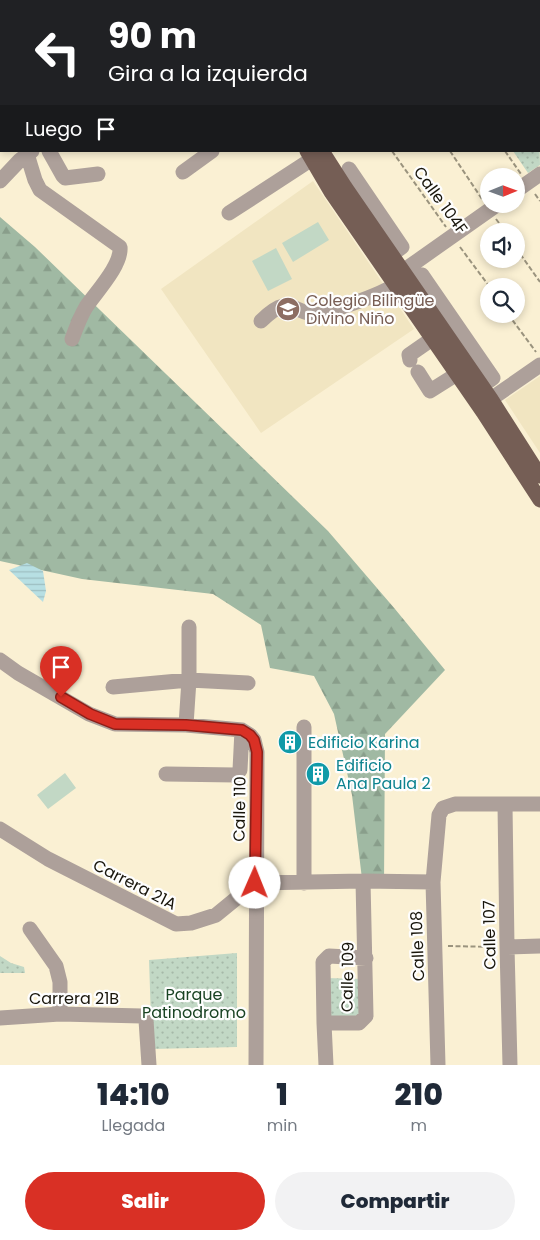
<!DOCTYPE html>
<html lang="es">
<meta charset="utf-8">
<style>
:root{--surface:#fff;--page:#f2f2f3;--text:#1f2937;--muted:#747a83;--accent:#d93025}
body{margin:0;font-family:Poppins,sans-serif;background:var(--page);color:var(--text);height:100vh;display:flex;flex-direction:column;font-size:19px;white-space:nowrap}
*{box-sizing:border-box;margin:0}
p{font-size:16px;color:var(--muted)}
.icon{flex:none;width:28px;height:28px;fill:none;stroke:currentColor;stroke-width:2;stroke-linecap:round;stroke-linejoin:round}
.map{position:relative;height:1065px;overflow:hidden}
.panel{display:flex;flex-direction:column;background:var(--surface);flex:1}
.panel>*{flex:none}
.guide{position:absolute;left:0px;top:0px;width:540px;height:152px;box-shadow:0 2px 8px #0003;background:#202124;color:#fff;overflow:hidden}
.needle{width:32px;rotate:89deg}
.buttons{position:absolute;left:480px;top:168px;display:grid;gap:10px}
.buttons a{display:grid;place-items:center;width:45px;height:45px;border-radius:50%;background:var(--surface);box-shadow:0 2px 8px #0003;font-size:25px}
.pin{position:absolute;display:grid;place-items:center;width:42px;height:42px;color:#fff;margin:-51px -21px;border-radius:50% 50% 50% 0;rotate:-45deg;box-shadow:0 0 5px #0007}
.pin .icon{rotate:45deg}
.me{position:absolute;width:55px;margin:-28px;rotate:1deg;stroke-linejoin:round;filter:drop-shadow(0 0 4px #0008)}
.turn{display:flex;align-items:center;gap:18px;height:105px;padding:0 25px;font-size:22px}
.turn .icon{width:65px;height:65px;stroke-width:2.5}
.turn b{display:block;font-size:35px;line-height:42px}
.then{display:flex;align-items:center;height:48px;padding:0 25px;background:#0003;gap:10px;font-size:19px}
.eta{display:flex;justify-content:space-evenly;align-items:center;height:85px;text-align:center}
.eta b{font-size:30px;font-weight:800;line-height:35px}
.primary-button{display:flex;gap:10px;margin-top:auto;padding:10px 25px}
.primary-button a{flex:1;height:58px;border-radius:30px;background:var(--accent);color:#fff;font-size:20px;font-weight:800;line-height:58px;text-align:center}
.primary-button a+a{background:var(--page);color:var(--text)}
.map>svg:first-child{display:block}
.built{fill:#f1e5c1}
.green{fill:url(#green-dots)}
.forest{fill:url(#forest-firs)}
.pitch{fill:#c2d8c5}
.water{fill:url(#water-rules)}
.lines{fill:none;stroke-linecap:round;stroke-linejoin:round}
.path{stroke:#9a937e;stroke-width:2;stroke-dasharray:5 2.5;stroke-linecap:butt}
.minor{stroke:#ada09a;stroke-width:15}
.major{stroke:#755e55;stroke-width:15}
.route-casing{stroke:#8d1f18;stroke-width:12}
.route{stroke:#d93025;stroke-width:9}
.labels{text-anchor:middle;stroke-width:4.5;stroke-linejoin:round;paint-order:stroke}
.street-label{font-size:16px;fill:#18150b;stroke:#fefefe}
.education-label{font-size:16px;fill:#785e54;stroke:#fefefe;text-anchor:start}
.culture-label{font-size:16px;fill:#0d838f;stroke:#fefefe;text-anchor:start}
.park-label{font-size:16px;fill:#194323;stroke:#fefefe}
</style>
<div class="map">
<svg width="540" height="1065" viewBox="0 0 540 1065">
<defs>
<pattern id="green-dots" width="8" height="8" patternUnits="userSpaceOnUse" patternTransform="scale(1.25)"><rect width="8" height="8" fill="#c2d8c5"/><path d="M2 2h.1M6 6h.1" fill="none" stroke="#a6b8a8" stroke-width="1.8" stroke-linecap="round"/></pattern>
<pattern id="forest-firs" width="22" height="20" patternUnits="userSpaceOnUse" patternTransform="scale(1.25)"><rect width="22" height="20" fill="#a0b9a3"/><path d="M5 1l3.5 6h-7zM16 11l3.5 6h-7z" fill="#899e8b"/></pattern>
<pattern id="water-rules" width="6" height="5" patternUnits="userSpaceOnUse" patternTransform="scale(1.25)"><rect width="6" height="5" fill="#b7dfe3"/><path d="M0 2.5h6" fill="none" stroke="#9dbec1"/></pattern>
</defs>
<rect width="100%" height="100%" fill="#faf0d3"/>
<path class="built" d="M 313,181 L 414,329 L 261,433 L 161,289 Z
M 540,376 L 540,453 L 505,400 Z"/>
<path class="green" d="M 539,130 L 540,165 L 528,173 L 513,151 L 539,151 Z
M 237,953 L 237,1047 L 152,1049 L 149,960 Z
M 0,956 L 11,963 L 24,967 L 25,973 L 0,973 Z
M 325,978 L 366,979 L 366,1020 L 326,1020 Z"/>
<path class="forest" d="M 0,217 L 35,247 L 328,531 L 395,609 L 445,670 L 385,734 L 384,885 L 362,879 L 352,795 L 334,714 L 314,676 L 270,668 L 261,625 L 213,594 L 82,579 L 0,561 Z"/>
<path class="pitch" d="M 318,222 L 329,240 L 293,262 L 282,243 Z
M 276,248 L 292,279 L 268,291 L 252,261 Z
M 65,773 L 76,788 L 48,809 L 37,795 Z"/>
<path class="water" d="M 27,563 L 43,571 L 46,591 L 43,602 L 9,570 Z"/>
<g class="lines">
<path class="path" d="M 539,35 L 540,37
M 539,115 L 540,117
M 392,151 L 446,227
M 450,151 L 482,199
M 505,151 L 521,174
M 535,194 L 540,201
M 496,219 L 505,231
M 460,247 L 489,286
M 516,248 L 540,282
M 508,314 L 536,352
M 448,946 L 496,947"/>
<path class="minor" d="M 500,0 L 501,1
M 72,1 L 76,0
M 383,1 L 385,0
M 0,45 L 1,49
M 49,151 L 63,176 L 65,178 L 98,174
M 27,154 L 35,180 L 40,190 L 120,247 C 122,265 96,292 86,307 C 80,317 76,328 72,339
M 349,169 L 402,247 L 391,255
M 183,172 L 212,151
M 0,181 L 20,160 L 32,151
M 516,191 L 540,174
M 229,213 L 312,159
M 403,271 L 498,204
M 411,283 L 422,275 L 493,378 L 482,386
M 261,321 C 293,289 292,318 324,314 C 330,313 336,310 342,307 C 360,301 379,295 395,285
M 410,360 L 409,355 L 432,339
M 418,372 L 430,391 L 457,374
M 491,399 L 540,365
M 0,660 L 18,673 L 89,714 L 115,724 L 186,725 L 242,730 L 250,735 L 254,740 L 257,752 L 256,1065
M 113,687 L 189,680 L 189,627
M 186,725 L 189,680 L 248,683
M 304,727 L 304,883
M 166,774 L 236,775 L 240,770 L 242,730
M 505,805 L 507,947 L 510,1065
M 0,829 L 48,859 L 176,924 L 191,923 L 216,915 L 255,883 L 363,881 L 433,882
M 30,929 L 56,966 L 60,982 L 60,1014
M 507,947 L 540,946
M 0,1018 L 60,1014 L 142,1016 L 146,1020 L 149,1065
M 324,1023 L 323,962 L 329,956 L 366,958
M 326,1065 L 324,1023 L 359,1023 L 366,1016 L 363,881
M 438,1065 L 433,882 L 439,815 L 443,808 L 455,804 L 540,804"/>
<path class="major" d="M 221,0 L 222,1
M 237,0 L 238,1
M 519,1 L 521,0
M 539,5 L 540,4
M 307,151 L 331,192 L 483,412 L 540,500
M 322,151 L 345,187 L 491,399 L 540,476"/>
</g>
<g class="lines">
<g class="route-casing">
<path id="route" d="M 61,697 L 90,714 L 115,724 L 186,725 L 242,730 L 250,735 L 254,740 L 257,752 L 255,883"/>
</g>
<use href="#route" class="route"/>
</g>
<defs>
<g id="school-disc" transform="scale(1.25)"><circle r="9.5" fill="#8d6e63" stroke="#fefefe"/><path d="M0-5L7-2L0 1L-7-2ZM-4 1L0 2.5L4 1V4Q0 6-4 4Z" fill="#fff"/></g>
<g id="building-disc" transform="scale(1.25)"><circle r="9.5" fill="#0f9aa8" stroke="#fefefe"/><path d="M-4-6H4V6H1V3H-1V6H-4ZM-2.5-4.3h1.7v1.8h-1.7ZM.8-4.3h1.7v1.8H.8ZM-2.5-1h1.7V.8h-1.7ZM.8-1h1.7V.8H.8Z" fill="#fff"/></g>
</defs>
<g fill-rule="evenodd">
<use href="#school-disc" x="288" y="309"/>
<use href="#building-disc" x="290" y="742"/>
<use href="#building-disc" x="318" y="774"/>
</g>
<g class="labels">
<g class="street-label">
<text transform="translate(441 200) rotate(54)" y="6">Calle 104F</text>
<text transform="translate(239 809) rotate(-89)" y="6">Calle 110</text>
<text transform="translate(135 884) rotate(27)" y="6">Carrera 21A</text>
<text transform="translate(489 935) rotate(-91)" y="6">Calle 107</text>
<text transform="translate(417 946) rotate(-92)" y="6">Calle 108</text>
<text transform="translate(347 977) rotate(-89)" y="6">Calle 109</text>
<text x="74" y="1004">Carrera 21B</text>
</g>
<g class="education-label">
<text x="306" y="306">Colegio Bilingüe<tspan x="306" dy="18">Divino Niño</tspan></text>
</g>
<g class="culture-label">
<text x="308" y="748">Edificio Karina</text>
<text x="336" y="771">Edificio<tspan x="336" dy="18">Ana Paula 2</tspan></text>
</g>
<g class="park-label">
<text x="194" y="1000">Parque<tspan x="194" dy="18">Patinodromo</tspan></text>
</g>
</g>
</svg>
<div class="buttons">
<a><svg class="needle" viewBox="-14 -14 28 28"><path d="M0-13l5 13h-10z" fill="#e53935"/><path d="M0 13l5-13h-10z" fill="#747a83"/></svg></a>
<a><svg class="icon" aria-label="sound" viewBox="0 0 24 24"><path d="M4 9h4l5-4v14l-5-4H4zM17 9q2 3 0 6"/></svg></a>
<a><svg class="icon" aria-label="search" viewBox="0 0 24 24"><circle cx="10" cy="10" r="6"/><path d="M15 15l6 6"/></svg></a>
</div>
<div class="pin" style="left:61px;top:697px;background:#d93025"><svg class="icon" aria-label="arrive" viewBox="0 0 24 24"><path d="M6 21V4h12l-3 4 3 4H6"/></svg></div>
<svg class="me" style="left:255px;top:883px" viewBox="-20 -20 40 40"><circle r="19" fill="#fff"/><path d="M0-13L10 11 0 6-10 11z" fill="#d93025"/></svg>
<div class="guide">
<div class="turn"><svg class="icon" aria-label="left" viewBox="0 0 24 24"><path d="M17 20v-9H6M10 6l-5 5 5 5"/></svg><div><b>90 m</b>Gira a la izquierda</div></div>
<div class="then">Luego<svg class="icon" aria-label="arrive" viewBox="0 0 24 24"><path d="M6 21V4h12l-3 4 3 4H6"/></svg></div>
</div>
</div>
<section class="panel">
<div class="eta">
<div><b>14:10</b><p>Llegada</p></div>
<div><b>1</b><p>min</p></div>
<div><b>210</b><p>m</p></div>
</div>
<div class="primary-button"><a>Salir</a><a>Compartir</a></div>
</section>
